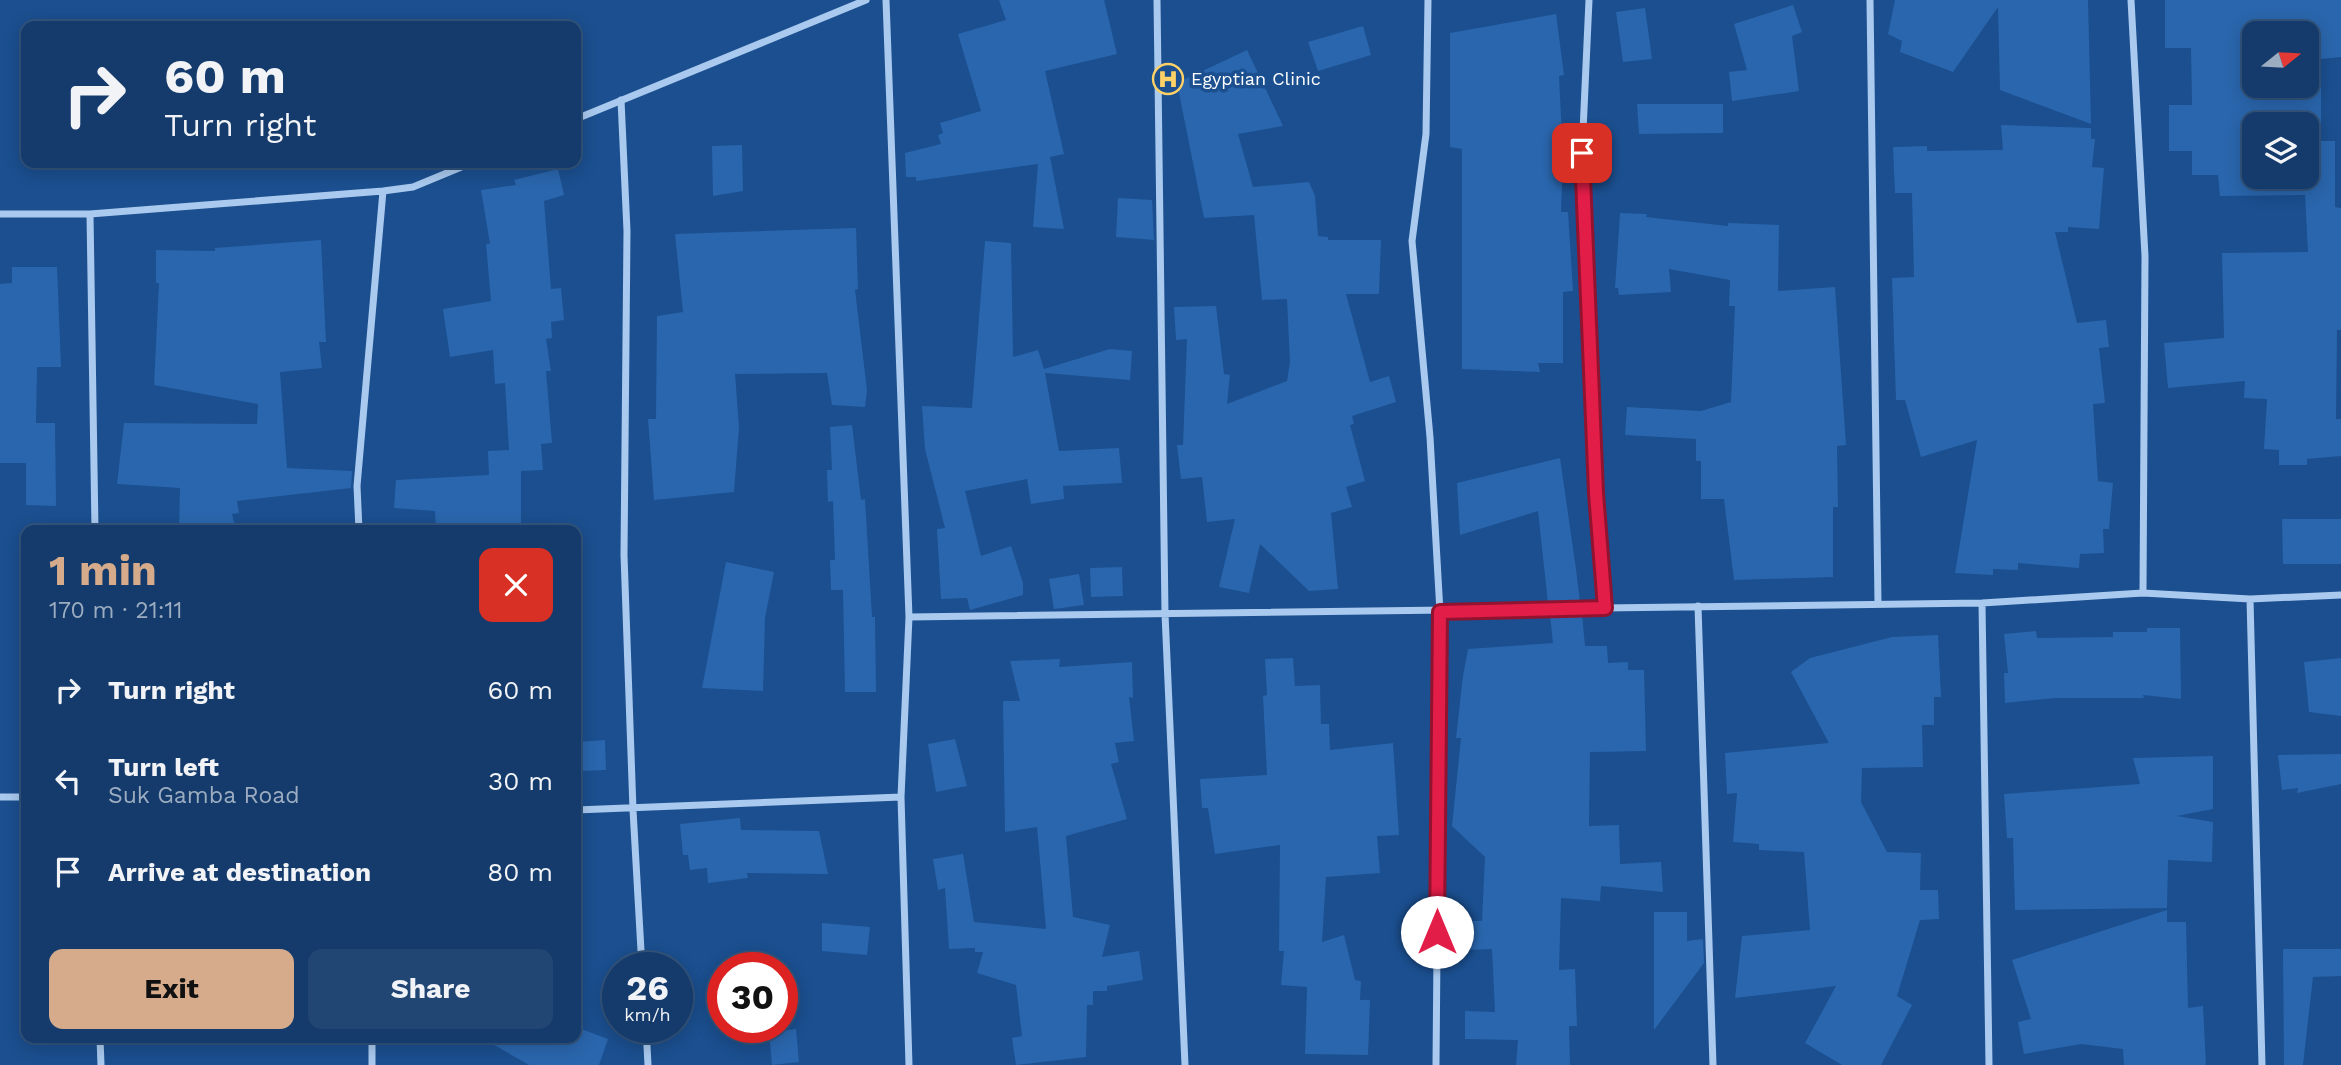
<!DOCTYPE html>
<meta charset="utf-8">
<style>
:root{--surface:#143b6b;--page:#214673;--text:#f1f3f6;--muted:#9dadc1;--line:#33557e;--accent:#d6ab8b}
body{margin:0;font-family:"Work Sans",sans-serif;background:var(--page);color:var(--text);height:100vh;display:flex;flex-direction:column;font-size:26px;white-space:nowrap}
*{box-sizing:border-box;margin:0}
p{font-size:23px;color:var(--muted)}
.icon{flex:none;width:38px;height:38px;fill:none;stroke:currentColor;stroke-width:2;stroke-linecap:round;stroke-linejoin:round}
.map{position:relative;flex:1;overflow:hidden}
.sheet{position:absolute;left:21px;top:525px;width:560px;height:518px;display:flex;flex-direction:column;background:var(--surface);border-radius:14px;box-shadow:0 4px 18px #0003,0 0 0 2px var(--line)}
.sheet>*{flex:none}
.banner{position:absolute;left:21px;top:21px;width:560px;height:147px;border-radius:14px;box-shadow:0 4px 18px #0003,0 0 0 2px var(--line);background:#143b6b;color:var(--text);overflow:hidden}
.needle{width:46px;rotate:72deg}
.tools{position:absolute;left:2242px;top:21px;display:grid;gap:14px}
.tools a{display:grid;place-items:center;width:77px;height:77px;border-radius:14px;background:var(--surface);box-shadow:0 4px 18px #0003,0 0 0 2px var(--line);font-size:35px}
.speed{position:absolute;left:602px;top:952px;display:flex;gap:14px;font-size:35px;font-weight:700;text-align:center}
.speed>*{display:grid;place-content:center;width:91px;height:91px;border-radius:50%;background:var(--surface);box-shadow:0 4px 18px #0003,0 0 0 2px var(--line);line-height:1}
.speed small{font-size:18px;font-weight:400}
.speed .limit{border:10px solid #d22;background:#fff;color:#111}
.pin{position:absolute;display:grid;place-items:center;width:60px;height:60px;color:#fff;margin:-30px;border-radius:14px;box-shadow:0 4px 10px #0006}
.me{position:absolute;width:77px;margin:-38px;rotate:0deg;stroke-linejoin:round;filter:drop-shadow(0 0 5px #0008)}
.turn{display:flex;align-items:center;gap:24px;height:147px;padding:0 28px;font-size:32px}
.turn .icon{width:91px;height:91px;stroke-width:2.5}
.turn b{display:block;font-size:49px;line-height:60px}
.round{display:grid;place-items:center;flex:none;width:74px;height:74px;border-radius:14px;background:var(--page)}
.head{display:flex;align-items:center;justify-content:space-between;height:119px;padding:0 28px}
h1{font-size:42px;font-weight:700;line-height:52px;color:var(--accent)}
.action{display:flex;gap:14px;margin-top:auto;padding:14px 28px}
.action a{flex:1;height:80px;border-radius:14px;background:var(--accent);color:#111;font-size:28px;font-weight:700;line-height:80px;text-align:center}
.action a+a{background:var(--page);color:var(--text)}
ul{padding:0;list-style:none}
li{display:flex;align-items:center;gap:21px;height:91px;padding:0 28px}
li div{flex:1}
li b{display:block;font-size:26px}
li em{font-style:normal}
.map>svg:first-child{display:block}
.building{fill:#2a66ad;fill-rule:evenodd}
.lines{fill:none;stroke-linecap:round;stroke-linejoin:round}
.street{stroke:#a9c9ee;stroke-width:7}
.route-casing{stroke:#92132f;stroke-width:18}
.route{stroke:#e11d48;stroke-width:12}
.labels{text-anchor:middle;stroke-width:7;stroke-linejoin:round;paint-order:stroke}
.poi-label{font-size:18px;fill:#fff;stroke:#1b4f8f;text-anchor:start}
</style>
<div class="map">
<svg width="2341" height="1065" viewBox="0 0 2341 1065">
<rect width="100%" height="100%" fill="#1b4f8f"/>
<path class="building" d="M 999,0 L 1104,0 L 1117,54 L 1045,71 L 1064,154 L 1050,157 L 1064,229 L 1033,227 L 1038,164 L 916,181 L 916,177 L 906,177 L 905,153 L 941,144 L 938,135 L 943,133 L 940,123 L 981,111 L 958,34 L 1006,20 Z
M 1895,0 L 2088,0 L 2091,124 L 2000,90 L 1998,7 L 1953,72 L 1900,52 L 1902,41 L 1888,34 Z
M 2165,0 L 2341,0 L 2341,57 L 2321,59 L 2321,141 L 2335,141 L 2335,207 L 2341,208 L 2341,330 L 2337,330 L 2336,419 L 2341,419 L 2341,456 L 2307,459 L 2307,465 L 2279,465 L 2279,450 L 2264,449 L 2267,399 L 2244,398 L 2245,381 L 2168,388 L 2164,343 L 2224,338 L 2222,253 L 2308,252 L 2305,195 L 2220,196 L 2218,175 L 2192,175 L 2192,151 L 2169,151 L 2169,105 L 2192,105 L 2191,48 L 2165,48 ZM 2254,33 L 2306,33 L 2306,86 L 2254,86 ZM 2254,124 L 2306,124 L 2306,177 L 2254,177 Z
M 1793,5 L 1802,32 L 1792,36 L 1799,91 L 1732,101 L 1729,72 L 1747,70 L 1734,24 Z
M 1645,8 L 1652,59 L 1623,62 L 1616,12 Z
M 1556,14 L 1564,75 L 1559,76 L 1563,158 L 1561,212 L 1568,212 L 1573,291 L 1563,292 L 1563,363 L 1538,363 L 1540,372 L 1462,369 L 1462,149 L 1450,147 L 1450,33 Z
M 1363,26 L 1371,55 L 1318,71 L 1308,42 Z
M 1247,50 L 1283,126 L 1238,134 L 1253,187 L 1309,182 L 1315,196 L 1318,236 L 1328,237 L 1328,240 L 1381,240 L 1379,294 L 1346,294 L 1370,382 L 1389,376 L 1396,402 L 1352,416 L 1354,424 L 1350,425 L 1365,481 L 1346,487 L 1352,507 L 1331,513 L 1338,589 L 1309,591 L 1260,544 L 1249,593 L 1219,587 L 1235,519 L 1207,522 L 1202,477 L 1181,479 L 1177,445 L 1183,445 L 1187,339 L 1176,340 L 1174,307 L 1216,306 L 1224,374 L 1230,375 L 1227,404 L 1287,381 L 1290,362 L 1287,299 L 1262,300 L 1254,215 L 1204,218 L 1177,83 Z
M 1637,104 L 1723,104 L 1723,133 L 1639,134 Z
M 2001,125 L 2091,128 L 2091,139 L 2095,139 L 2092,167 L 2104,168 L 2099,229 L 2068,227 L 2068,232 L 2055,232 L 2077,323 L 2106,320 L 2109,347 L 2099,348 L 2105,403 L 2093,404 L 2098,481 L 2113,483 L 2109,529 L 2103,529 L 2104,553 L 2080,554 L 2079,568 L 2018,563 L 2018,570 L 1993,569 L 1993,575 L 1955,573 L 1977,440 L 1921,457 L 1905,400 L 1896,400 L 1892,278 L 1914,277 L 1912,193 L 1895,193 L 1893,147 L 1927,146 L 1927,151 L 2003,150 Z
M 742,145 L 743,191 L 713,196 L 712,146 Z
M 558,169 L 564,195 L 544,201 L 551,289 L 561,288 L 564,320 L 551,322 L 552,338 L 546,339 L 551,371 L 546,371 L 552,443 L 541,444 L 543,470 L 521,471 L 521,530 L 436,530 L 435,511 L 394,508 L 396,480 L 489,475 L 488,451 L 509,450 L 505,383 L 495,384 L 493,350 L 450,357 L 443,309 L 491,301 L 486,244 L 490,244 L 481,190 L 516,185 L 514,180 Z
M 1118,198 L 1152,200 L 1154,240 L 1116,237 Z
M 1620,213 L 1647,214 L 1646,217 L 1728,226 L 1728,223 L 1779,225 L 1778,291 L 1835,287 L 1846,445 L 1837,446 L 1838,507 L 1833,507 L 1833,577 L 1734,580 L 1724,499 L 1701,499 L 1701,461 L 1696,461 L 1696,439 L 1625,435 L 1627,407 L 1701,411 L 1731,402 L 1735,306 L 1729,306 L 1730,280 L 1669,269 L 1671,292 L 1619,295 L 1618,288 L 1615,288 Z
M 856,228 L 858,289 L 855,290 L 867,390 L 865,407 L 832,405 L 827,373 L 735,374 L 739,427 L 734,492 L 654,500 L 648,419 L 656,419 L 657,316 L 683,312 L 675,234 Z
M 321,240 L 326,342 L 319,342 L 322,368 L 280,372 L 287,468 L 352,471 L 351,488 L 237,501 L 239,513 L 232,514 L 236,530 L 179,530 L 180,488 L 117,484 L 124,423 L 257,424 L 258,404 L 154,385 L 159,283 L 156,283 L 156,250 L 215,251 L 215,248 Z
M 985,241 L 1011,243 L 1013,357 L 1038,350 L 1044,369 L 1110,349 L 1132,351 L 1130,380 L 1045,373 L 1059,451 L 1119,448 L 1122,483 L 1063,486 L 1064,499 L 1031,504 L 1027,479 L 965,491 L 981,556 L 1011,546 L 1023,583 L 1023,595 L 970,610 L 967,598 L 941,599 L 937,529 L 945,528 L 925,449 L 922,406 L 972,408 Z
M 12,267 L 57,267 L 61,367 L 37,367 L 36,423 L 55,423 L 56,506 L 26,505 L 26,463 L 0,463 L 0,284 L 12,283 Z
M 852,425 L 861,500 L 865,499 L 872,617 L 875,617 L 876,692 L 845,692 L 843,590 L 831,590 L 830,560 L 835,560 L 833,501 L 828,502 L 827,470 L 832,470 L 830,427 Z
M 1560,458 L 1576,569 L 1580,602 L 1548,603 L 1538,511 L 1460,535 L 1457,483 Z
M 2282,519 L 2341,519 L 2341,564 L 2283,564 Z
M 726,562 L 774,572 L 765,618 L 763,691 L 702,688 Z
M 1122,567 L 1123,596 L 1091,597 L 1090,568 Z
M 1079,574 L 1084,605 L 1054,609 L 1049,579 Z
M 1582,614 L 1585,646 L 1607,646 L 1608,663 L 1628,662 L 1628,670 L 1644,670 L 1646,751 L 1590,752 L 1589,826 L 1619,825 L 1620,864 L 1661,862 L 1663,892 L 1601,886 L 1600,901 L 1561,898 L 1559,970 L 1575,969 L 1577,1026 L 1569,1026 L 1570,1065 L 1516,1065 L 1518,1040 L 1465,1039 L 1465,1011 L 1495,1012 L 1492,949 L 1466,950 L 1465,921 L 1482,921 L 1485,857 L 1452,826 L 1461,738 L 1456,738 L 1463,676 L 1468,649 L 1553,643 L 1550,615 Z
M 2147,628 L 2180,628 L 2181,699 L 2143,695 L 2144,698 L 2055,698 L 2005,703 L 2004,673 L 2008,673 L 2004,634 L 2036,631 L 2037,638 L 2113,637 L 2113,632 L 2147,632 Z
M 1938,635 L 1941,697 L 1934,697 L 1934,725 L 1922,725 L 1923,767 L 1862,768 L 1861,802 L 1887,852 L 1921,853 L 1920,890 L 1938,890 L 1939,919 L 1920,920 L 1897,996 L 1912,1005 L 1881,1065 L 1842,1065 L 1805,1043 L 1836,986 L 1735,998 L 1742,936 L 1810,930 L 1804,852 L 1759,850 L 1759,844 L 1733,842 L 1737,793 L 1727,794 L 1725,753 L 1829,743 L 1791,672 L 1810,658 L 1892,637 Z
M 1293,658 L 1295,686 L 1320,685 L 1321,724 L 1329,724 L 1330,750 L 1393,743 L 1399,835 L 1377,836 L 1380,873 L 1326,877 L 1322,942 L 1344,935 L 1355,980 L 1361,981 L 1360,1000 L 1370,1000 L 1368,1055 L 1305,1054 L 1307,987 L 1281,985 L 1284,951 L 1279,951 L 1280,845 L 1215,854 L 1208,808 L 1202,808 L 1200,779 L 1267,775 L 1263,696 L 1267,695 L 1265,659 Z
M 2341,658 L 2341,716 L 2309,712 L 2304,662 Z
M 1060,659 L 1059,667 L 1132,662 L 1133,698 L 1129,697 L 1134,741 L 1115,743 L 1119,762 L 1111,764 L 1127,819 L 1066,836 L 1073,917 L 1110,925 L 1102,957 L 1139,951 L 1143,980 L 1107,986 L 1107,991 L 1093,991 L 1093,1005 L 1087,1005 L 1086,1057 L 1016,1065 L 1012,1038 L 1022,1036 L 1016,985 L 977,973 L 983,952 L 975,952 L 975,948 L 949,949 L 945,888 L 938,890 L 933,859 L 963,854 L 974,922 L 1046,929 L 1037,827 L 1005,832 L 1003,701 L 1020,701 L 1010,661 Z
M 955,739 L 967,786 L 936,792 L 928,744 Z
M 605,740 L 606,770 L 576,771 L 576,742 Z
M 2341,754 L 2341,784 L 2297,793 L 2298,788 L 2282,790 L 2278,755 Z
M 2213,756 L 2213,809 L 2177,816 L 2213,822 L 2212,862 L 2168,860 L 2167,908 L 2015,910 L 2013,838 L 2007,838 L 2004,794 L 2140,784 L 2133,758 Z
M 740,818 L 741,830 L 819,831 L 828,874 L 747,873 L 748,878 L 708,883 L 707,868 L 690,870 L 688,855 L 683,855 L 680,824 Z
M 2167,910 L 2167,922 L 2186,922 L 2188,1008 L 2203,1006 L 2206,1065 L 2124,1065 L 2123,1049 L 2081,1044 L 2024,1054 L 2018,1022 L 2031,1019 L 2012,960 Z
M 1654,912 L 1687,912 L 1687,941 L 1703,939 L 1704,963 L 1654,1030 Z
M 822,923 L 870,927 L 867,955 L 822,951 Z
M 2283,949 L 2341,949 L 2341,976 L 2313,977 L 2303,1065 L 2284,1065 Z
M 576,1027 L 608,1039 L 599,1065 L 529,1065 L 482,1038 L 576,1038 Z
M 796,1029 L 799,1062 L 772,1065 L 769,1032 Z"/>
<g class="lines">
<path class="street" d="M 886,0 L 909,617 L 901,797 L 909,1065
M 1157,0 L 1165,614 L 1185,1065
M 1428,0 L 1426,134 L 1412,241 L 1430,437 L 1440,612 L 1436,1065
M 1589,0 L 1582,153 L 1596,493 L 1605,608
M 1870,0 L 1878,604
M 2131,0 L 2145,256 L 2143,593
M 621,100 L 627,231 L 624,555 L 633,810 L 642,968
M 576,119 L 866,0
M 0,214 L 90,214 L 383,191 L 413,187 L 471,163
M 90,214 L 95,530
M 359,530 L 357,486 L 383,191
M 2250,599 L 2262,1065
M 1982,603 L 1989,1065
M 1698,606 L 1713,1065
M 909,617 L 1982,603 L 2143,593 L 2250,599 L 2341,595
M 0,797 L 26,797
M 576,810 L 901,797
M 646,1027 L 648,1065
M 100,1038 L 101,1065
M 372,1038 L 372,1065"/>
</g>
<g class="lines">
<g class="route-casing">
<path id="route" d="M 1437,932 L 1440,612 L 1605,608 L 1596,493 L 1582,153"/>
</g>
<use href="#route" class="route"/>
</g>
<defs>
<g id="hospital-ring" transform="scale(1.575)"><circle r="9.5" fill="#1b4f8f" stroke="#ffd166" stroke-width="1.5"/><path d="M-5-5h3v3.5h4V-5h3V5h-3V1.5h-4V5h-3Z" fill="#ffd166"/></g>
</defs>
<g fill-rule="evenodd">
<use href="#hospital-ring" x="1168" y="79"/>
</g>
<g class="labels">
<g class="poi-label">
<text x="1191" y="85">Egyptian Clinic</text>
</g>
</g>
</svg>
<div class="tools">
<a><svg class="needle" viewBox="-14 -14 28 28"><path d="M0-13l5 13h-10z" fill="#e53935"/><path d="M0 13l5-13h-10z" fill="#9dadc1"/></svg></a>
<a><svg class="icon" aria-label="layers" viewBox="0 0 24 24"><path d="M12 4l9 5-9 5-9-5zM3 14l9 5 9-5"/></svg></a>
</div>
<div class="speed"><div>26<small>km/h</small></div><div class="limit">30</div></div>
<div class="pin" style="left:1582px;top:153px;background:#d93025"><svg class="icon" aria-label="arrive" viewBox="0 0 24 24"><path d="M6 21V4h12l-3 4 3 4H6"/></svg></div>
<svg class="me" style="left:1437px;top:932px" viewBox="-20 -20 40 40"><circle r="19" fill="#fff"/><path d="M0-13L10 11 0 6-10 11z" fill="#e11d48"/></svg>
<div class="banner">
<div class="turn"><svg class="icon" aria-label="right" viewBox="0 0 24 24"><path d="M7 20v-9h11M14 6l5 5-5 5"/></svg><div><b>60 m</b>Turn right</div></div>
</div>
<section class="sheet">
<div class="head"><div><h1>1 min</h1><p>170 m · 21:11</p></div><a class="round" style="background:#d93025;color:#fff"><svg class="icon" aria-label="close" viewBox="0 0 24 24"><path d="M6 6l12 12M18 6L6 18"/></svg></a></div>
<ul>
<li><svg class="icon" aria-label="right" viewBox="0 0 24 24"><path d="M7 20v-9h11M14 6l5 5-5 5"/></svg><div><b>Turn right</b></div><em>60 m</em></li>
<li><svg class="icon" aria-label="left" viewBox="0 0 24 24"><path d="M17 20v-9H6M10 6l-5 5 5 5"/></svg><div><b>Turn left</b><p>Suk Gamba Road</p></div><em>30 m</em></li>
<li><svg class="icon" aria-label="arrive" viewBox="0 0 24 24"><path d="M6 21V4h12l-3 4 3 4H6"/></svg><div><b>Arrive at destination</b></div><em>80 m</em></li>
</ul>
<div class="action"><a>Exit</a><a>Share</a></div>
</section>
</div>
